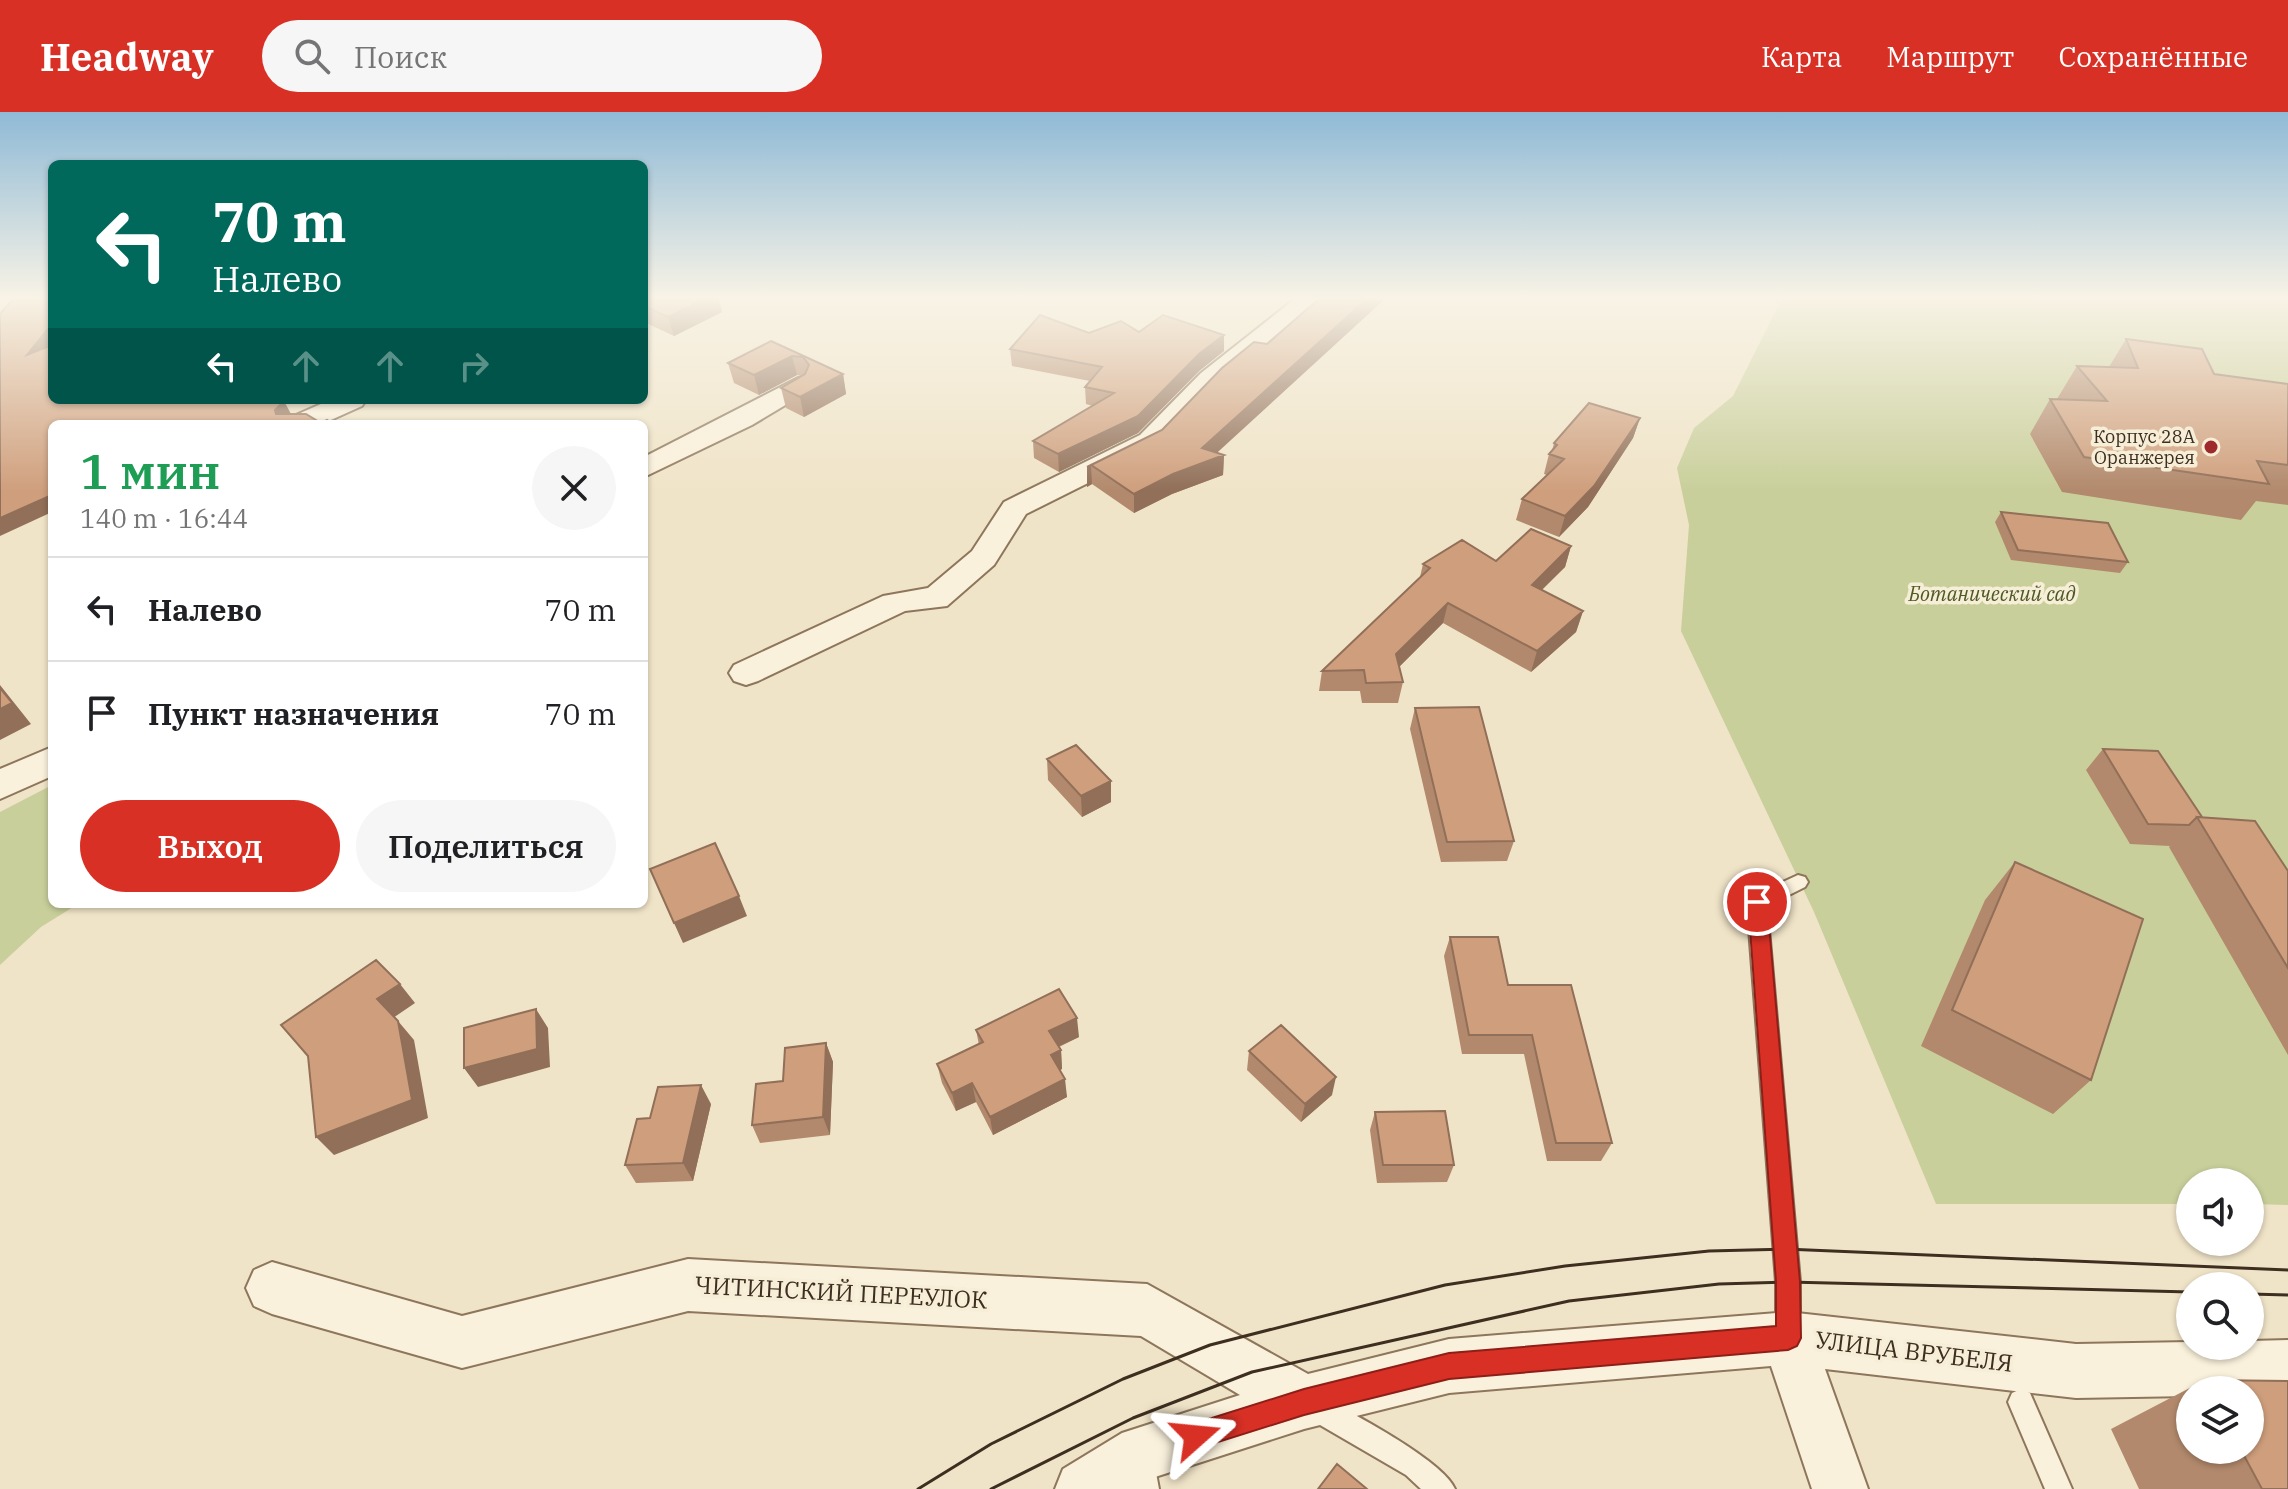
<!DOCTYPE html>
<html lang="ru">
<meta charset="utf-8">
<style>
:root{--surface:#fff;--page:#f6f6f6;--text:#202124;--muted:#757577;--line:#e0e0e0;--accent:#d93025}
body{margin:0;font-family:"IBM Plex Serif",serif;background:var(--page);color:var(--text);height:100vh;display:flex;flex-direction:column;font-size:30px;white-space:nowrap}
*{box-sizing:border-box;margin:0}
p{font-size:26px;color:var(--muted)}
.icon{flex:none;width:44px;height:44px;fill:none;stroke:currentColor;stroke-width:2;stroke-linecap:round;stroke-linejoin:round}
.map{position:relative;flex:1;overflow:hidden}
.side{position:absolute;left:48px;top:308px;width:600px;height:488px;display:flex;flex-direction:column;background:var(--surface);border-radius:12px;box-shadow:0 2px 6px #0004}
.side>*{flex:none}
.top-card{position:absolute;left:48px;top:48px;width:600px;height:244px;border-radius:12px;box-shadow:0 2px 6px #0004;background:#00695c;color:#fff;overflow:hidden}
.buttons{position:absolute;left:2176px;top:1056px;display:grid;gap:16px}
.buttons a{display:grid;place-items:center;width:88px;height:88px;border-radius:50%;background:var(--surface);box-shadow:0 2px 6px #0004;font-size:40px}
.pin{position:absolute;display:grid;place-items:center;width:68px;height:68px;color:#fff;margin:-34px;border:4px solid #fff;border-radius:50%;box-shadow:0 2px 8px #0007}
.me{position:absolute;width:88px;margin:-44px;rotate:72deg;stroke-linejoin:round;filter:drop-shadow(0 0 6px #0008)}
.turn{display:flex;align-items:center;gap:28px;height:168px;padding:0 32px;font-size:36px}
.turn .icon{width:104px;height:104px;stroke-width:2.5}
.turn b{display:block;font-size:56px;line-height:68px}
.lanes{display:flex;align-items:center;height:76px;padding:0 32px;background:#0003;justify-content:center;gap:40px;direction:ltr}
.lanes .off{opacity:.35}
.round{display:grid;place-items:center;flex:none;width:84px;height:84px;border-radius:42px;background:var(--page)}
.head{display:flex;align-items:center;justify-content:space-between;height:136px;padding:0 32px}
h1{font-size:48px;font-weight:600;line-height:60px;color:#1e9e55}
.cta{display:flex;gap:16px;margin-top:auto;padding:16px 32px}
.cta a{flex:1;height:92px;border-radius:48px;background:var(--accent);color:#fff;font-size:32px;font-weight:600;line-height:92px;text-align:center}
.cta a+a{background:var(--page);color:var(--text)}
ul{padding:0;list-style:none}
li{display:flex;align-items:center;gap:24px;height:104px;padding:0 32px;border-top:2px solid var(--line)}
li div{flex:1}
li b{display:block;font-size:30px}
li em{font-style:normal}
header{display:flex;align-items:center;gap:48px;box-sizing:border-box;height:112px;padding:0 40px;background:var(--accent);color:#fff}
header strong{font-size:38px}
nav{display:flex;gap:44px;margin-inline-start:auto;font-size:28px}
.search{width:560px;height:72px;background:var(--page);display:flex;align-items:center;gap:20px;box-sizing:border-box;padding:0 28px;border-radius:44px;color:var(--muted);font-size:30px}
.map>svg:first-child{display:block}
.green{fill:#c9cf9b}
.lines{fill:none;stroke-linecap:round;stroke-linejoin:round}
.service-casing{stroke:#8d765c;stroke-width:4}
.minor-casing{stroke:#8d765c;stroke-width:4}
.service{fill:#faf1dc;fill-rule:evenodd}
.minor{fill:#faf1dc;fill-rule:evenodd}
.tram{stroke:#3d2e20;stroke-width:3}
.wall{fill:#b2896c;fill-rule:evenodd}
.shaded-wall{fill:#916f58}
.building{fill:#cf9f7d;stroke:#916f58;stroke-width:2}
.route{fill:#d93025;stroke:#8d1f18;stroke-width:2}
.poi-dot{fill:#9e2a2b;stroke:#f7eed8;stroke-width:3}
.labels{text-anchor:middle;stroke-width:7;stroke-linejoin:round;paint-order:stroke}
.far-poi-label{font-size:18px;fill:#3d2e20;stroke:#f7eed8;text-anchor:end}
.park-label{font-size:20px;font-style:italic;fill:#4d5a26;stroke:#f7eed8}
.near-street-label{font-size:24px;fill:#3d2e20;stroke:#f7eed8}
</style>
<header>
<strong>Headway</strong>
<div class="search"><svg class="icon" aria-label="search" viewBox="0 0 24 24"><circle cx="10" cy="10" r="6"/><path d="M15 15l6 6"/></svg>Поиск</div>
<nav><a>Карта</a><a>Маршрут</a><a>Сохранённые</a></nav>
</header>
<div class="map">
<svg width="2288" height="1377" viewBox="0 0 2288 1377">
<rect width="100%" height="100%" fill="#f0e4c8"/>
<path class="green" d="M 1782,186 L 2288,186 L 2288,1093 L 2250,1092 L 2250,1070 L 2190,1070 L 2190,1092 L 1936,1092 L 1814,800 L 1681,519 L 1689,413 L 1677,356 L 1694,316 L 1733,284 Z
M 52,673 L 52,792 L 78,792 L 41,815 L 0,853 L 0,700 Z"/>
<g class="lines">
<g class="service-casing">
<path id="service" d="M 1798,763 L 1805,765 L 1808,770 L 1805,775 L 1767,794 L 1800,1170 L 1800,1223 L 1797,1232 L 1788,1235 L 1779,1232 L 1776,1223 L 1776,1170 L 1747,790 L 1750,785 Z
M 2021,1277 L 2030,1281 L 2072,1377 L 2045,1377 L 2008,1290 L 2012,1281 Z
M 1317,1284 C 1347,1297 1444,1349 1455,1377 L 1421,1377 L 1406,1363 L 1308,1306 L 1304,1297 L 1308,1288 Z
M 1143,1335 L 1152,1339 L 1159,1377 L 1133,1377 L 1130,1348 L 1134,1339 Z"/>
</g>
<g class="minor-casing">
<path id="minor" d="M 1296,186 L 1323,186 L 1219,273 L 1160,335 L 1026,402 L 994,453 L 947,494 L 905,499 L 758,569 L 746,573 L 734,569 L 729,561 L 734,553 L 883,484 L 928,476 L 972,439 L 1004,390 L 1140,323 L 1201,261 Z
M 798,266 L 807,268 L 811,274 L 807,280 L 752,313 L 644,365 L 644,345 Z
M 330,288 L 366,288 L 362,294 L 322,312 L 285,312 L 289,306 Z
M 52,635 L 52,664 L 0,687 L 0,657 Z
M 688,1147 L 1147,1172 L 1308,1262 L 1449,1227 L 1788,1200 L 2076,1232 L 2190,1230 L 2190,1234 L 2250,1234 L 2250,1229 L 2288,1228 L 2288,1282 L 2190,1278 L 2190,1284 L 2076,1286 L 1825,1257 L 1868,1377 L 1812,1377 L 1771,1254 L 1449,1281 L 1304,1317 L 1155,1365 L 1135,1377 L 1055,1377 L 1063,1357 L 1122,1321 L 1240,1283 L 1141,1224 L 688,1199 L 462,1256 L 272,1202 L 254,1194 L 246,1176 L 254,1158 L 272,1150 L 462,1204 Z"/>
</g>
<use href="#service" class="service"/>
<use href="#minor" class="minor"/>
<path class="tram" d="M 2250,1182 L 2288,1183
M 918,1377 L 991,1332 L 1123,1267 L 1210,1233 L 1445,1173 L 1565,1154 L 1709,1139 L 1785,1137 L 2288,1158
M 991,1377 L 1133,1306 L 1252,1260 L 1569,1189 L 1719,1172 L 1788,1170 L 2190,1180"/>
</g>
<path class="wall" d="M 644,186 L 718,186 L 722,200 L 674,224 L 644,210 Z
M 1139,220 L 1224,239 L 1199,259 L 1138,321 L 1059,360 L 1034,346 L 1033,329 L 1093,294 L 1086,292 L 1085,275 L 1090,269 L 1012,254 L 1010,237 L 1089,221 Z
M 2126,227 L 2214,262 L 2288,272 L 2288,393 L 2256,389 L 2241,408 L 2062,380 L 2030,322 L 2050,287 L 2057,287 L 2077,254 L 2109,255 Z
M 771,229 L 843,262 L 846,282 L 804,305 L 786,296 L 781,276 L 801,264 L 797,263 L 759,283 L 734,271 L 728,251 Z
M 1640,306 L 1633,326 L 1588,395 L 1559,425 L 1516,408 L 1522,387 L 1547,363 L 1544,362 L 1549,342 L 1552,339 L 1554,331 Z
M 1162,318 L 1224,343 L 1223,363 L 1172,382 L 1134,401 L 1092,372 L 1087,375 L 1087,355 Z
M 2001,400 L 2128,450 L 2120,461 L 2011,448 L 1995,410 Z
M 1571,434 L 1565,455 L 1542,478 L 1583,499 L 1576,520 L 1531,560 L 1443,511 L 1399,555 L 1403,570 L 1398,591 L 1362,591 L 1360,579 L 1319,579 L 1322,559 L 1420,465 L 1423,452 L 1496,449 Z
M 1415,596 L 1514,729 L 1507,749 L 1441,750 L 1410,617 Z
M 2103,637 L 2202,705 L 2288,759 L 2288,943 L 2169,735 L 2170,734 L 2130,732 L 2086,658 Z
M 1047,647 L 1111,669 L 1111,690 L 1082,705 L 1048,668 Z
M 2015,750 L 2091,968 L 2053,1002 L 1921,934 L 1985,788 Z
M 1450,825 L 1508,873 L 1612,1031 L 1601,1049 L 1547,1049 L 1524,942 L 1462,942 L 1444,844 Z
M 976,918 L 1079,925 L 1059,935 L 1061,938 L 1062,957 L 1060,958 L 1067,985 L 993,1023 L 976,990 L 956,999 L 942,971 L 937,952 L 979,933 Z
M 826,931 L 833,950 L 830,1023 L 760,1031 L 752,1013 L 783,969 Z
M 1249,939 L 1332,983 L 1301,1010 L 1247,958 Z
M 711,992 L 693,1069 L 636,1071 L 625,1053 Z
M 1375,1000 L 1454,1053 L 1447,1070 L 1377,1071 L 1370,1018 Z
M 2205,1268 L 2288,1269 L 2288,1377 L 2139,1377 L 2111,1317 ZM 2190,1278 L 2250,1278 L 2250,1338 L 2190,1338 Z"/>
<path class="shaded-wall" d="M 707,186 L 718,186 L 722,200 L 674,224 L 668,205 Z
M 1368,186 L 1386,186 L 1208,349 L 1224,343 L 1223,363 L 1172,382 L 1134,401 L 1134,382 L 1173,362 Z
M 52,212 L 52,234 L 27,243 Z
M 1224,223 L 1224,239 L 1199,259 L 1138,321 L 1059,360 L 1058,342 L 1199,242 Z
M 792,244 L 797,263 L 759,283 L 754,263 Z
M 843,262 L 846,282 L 804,305 L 800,285 Z
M 284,289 L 291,302 L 276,302 L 275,298 Z
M 1640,306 L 1633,326 L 1588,395 L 1559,425 L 1565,404 Z
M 1091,353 L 1092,372 L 1087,375 L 1087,355 Z
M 52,383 L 52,400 L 0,424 L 0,406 Z
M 1571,434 L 1565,455 L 1526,493 L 1532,473 Z
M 1448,491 L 1443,511 L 1392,562 L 1396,542 Z
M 1583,499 L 1576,520 L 1531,560 L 1537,539 Z
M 0,573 L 31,612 L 0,628 Z
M 1111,669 L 1111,690 L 1082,705 L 1081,684 Z
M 739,784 L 747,804 L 683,831 L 674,811 Z
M 400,872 L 415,891 L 393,906 L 377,887 Z
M 536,897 L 548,916 L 550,955 L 478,975 L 464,956 Z
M 1077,906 L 1079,925 L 1051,938 L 1049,919 Z
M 398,909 L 414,928 L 428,1006 L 334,1043 L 316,1025 Z
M 826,931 L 833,950 L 830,1023 L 823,1005 Z
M 1061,938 L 1062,957 L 1053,961 L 1051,943 Z
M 1336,965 L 1332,983 L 1301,1010 L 1305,992 Z
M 1065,967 L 1067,985 L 993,1023 L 990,1005 Z
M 972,971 L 976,990 L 956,999 L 952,981 Z
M 701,973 L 711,992 L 693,1069 L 683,1051 Z"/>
<path class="building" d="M 14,186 L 52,186 L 52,212 L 27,243 L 52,233 L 52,288 L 281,288 L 284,289 L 275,298 L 276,302 L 306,302 L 321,311 L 327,308 L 333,312 L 52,312 L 52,383 L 0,406 L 0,202 Z
M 644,186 L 707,186 L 668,205 L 644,194 Z
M 1320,186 L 1368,186 L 1202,336 L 1224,343 L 1173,362 L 1134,382 L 1091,353 L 1087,355 L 1162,318 L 1222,256 L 1254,230 L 1267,232 Z
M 1040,203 L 1089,221 L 1121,209 L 1139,220 L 1163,203 L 1224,223 L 1199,242 L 1138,304 L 1058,342 L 1033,329 L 1114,281 L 1085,275 L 1102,255 L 1010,237 Z
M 2126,227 L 2202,237 L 2214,262 L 2288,272 L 2288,353 L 2257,349 L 2269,372 L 2084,345 L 2050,287 L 2107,289 L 2077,254 L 2138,256 Z
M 771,229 L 843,262 L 800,285 L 781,276 L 805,262 L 809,253 L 803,245 L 792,244 L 754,263 L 728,251 Z
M 1589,291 L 1640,306 L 1594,374 L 1565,404 L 1522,387 L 1564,347 L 1549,342 L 1557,333 L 1554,331 Z
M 2001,400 L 2108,411 L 2128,450 L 2018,438 Z
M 1531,417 L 1571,434 L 1532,473 L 1583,499 L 1537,539 L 1448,491 L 1396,542 L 1403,570 L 1366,571 L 1364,558 L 1322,559 L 1430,456 L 1423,452 L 1462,428 L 1496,449 Z
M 0,576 L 12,591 L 0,597 Z
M 1479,595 L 1514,729 L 1447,730 L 1415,596 Z
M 1076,633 L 1111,669 L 1081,684 L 1047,647 Z
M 2103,637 L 2158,639 L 2202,705 L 2197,705 L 2189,713 L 2148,712 Z
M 2197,705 L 2255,709 L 2288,759 L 2288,856 Z
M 715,731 L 739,784 L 674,811 L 650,757 Z
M 2015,750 L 2143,807 L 2091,968 L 1952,898 Z
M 1450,825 L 1498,825 L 1508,873 L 1571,873 L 1612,1031 L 1556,1031 L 1532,923 L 1469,923 Z
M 376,848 L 400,872 L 377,887 L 398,909 L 412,988 L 316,1025 L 308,944 L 281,913 Z
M 1059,877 L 1077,906 L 1049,919 L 1061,938 L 1051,943 L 1065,967 L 990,1005 L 972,971 L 952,981 L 937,952 L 983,930 L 976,918 Z
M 536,897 L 537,937 L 464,956 L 464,916 Z
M 1281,913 L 1336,965 L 1305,992 L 1249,939 Z
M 826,931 L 823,1005 L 752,1013 L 756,972 L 783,969 L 785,936 Z
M 701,973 L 683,1051 L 625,1053 L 637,1007 L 650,1006 L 658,975 Z
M 1445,999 L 1454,1053 L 1383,1053 L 1375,1000 Z
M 2205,1268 L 2288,1269 L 2288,1377 L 2262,1377 L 2241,1338 L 2250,1338 L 2250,1278 L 2210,1278 Z
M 1337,1352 L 1367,1377 L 1318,1377 Z"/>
<linearGradient id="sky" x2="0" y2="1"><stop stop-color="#8fbad6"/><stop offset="0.49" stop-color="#f8f3e6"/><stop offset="1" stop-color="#f8f3e6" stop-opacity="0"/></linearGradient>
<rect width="2288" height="379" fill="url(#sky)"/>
<path class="route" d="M 1757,782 L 1764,784 L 1767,790 L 1800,1170 L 1801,1226 L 1797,1234 L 1788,1238 L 1449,1267 L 1304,1303 L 1196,1337 L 1187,1333 L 1183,1324 L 1187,1315 L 1196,1311 L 1304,1277 L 1449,1241 L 1776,1214 L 1776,1170 L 1748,790 L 1751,784 Z"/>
<circle class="poi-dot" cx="2211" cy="335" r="8"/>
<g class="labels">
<g class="far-poi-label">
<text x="2195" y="331">Корпус 28А<tspan x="2195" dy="21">Оранжерея</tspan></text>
</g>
<g class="park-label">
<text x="1992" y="489">Ботанический сад</text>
</g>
<g class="near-street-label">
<text transform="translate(841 1181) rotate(3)" y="8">ЧИТИНСКИЙ ПЕРЕУЛОК</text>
<text transform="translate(1914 1240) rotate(7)" y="8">УЛИЦА ВРУБЕЛЯ</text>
</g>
</g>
</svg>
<div class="buttons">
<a><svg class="icon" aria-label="sound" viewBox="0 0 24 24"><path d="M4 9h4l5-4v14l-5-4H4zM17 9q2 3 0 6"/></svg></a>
<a><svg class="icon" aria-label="search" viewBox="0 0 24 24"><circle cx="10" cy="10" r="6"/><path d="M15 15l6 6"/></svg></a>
<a><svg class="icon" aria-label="layers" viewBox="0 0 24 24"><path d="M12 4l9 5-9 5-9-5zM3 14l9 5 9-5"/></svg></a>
</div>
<div class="pin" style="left:1757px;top:790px;background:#d93025"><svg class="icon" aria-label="arrive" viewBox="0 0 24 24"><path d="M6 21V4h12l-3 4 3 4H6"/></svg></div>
<svg class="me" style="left:1196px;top:1324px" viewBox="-20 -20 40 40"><path d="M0-17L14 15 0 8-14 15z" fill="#d93025" stroke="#fff" stroke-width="4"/></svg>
<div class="top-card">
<div class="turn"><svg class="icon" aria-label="left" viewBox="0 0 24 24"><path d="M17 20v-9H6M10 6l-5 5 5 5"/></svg><div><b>70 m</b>Налево</div></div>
<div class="lanes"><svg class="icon" aria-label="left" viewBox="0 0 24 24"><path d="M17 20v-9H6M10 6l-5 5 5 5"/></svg><svg class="icon off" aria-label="ahead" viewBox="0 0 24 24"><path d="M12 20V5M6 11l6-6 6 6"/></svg><svg class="icon off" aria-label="ahead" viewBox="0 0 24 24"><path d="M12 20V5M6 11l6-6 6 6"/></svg><svg class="icon off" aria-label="right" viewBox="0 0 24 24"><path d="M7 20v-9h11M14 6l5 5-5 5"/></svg></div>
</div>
<section class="side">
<div class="head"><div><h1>1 мин</h1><p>140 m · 16:44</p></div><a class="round"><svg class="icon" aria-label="close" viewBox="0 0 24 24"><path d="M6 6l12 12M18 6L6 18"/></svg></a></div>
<ul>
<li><svg class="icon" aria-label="left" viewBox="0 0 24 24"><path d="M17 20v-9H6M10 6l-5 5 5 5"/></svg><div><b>Налево</b></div><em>70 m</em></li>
<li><svg class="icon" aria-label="arrive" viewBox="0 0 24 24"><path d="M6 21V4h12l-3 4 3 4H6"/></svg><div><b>Пункт назначения</b></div><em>70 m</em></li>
</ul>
<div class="cta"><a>Выход</a><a>Поделиться</a></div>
</section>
</div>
